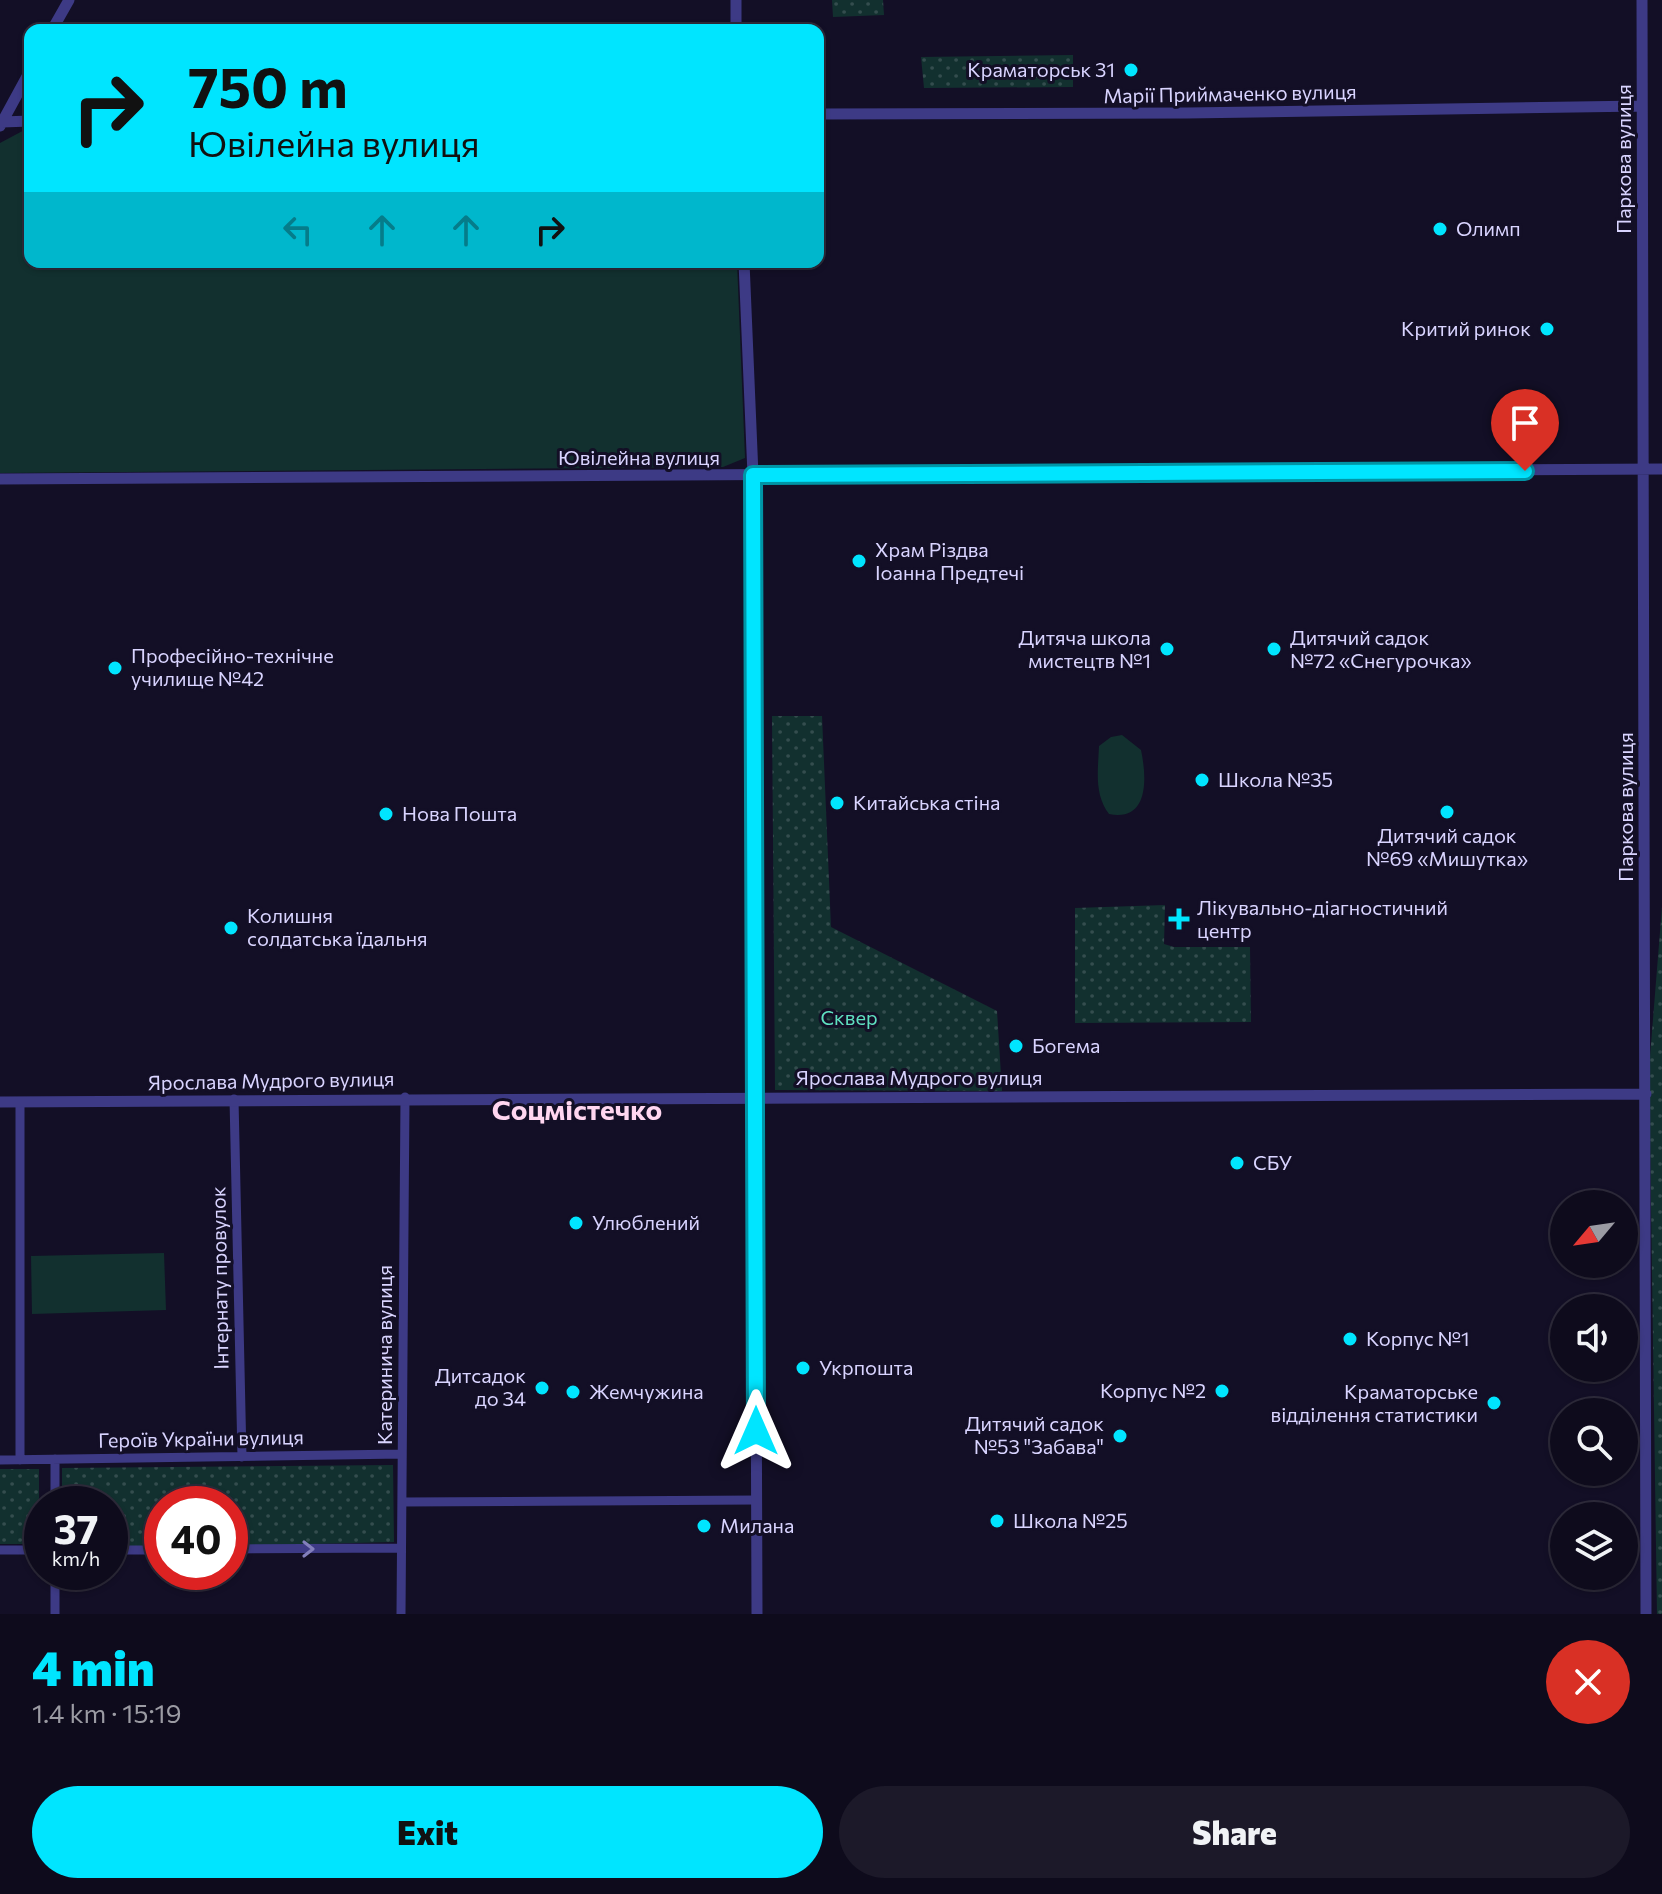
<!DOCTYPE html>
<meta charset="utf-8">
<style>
:root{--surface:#0e0b1c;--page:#1c1929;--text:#f1f3f6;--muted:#9b9ba3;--line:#2e2b3b;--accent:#00e5ff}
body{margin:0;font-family:Commissioner,sans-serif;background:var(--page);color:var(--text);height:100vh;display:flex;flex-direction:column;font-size:30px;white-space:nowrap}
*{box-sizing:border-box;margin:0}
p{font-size:26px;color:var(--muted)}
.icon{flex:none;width:44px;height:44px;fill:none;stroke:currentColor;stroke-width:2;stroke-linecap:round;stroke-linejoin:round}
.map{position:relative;height:1614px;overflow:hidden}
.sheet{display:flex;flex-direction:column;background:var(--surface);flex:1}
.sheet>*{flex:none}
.guide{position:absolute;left:24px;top:24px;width:800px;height:244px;border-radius:16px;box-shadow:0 2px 6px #0004,0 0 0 2px var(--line);background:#00e5ff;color:#111;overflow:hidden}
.needle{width:52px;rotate:241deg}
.buttons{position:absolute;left:1550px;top:1190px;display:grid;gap:16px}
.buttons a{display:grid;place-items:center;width:88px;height:88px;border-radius:50%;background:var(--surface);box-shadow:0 2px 6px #0004,0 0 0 2px var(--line);font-size:40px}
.speed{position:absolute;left:24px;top:1486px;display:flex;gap:16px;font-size:40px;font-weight:700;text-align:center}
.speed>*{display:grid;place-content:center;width:104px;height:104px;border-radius:50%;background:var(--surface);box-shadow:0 2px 6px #0004,0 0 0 2px var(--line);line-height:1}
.speed small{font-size:20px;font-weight:400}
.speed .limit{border:12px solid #d22;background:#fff;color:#111}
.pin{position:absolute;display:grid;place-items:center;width:68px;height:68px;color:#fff;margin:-82px -34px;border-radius:50% 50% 50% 0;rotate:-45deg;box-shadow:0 0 8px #0007}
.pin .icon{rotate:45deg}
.me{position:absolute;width:88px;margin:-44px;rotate:0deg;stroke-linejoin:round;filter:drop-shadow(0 0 6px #0008)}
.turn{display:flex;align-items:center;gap:28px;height:168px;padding:0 32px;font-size:36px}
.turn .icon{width:104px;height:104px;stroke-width:2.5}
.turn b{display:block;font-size:56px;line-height:68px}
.lanes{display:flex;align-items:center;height:76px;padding:0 32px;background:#0003;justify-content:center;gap:40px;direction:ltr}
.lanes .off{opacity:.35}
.round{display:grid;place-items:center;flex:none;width:84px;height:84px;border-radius:42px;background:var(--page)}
.headline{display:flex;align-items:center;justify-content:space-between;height:136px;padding:0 32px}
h1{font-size:48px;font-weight:800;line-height:60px;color:var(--accent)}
.button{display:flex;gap:16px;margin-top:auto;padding:16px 32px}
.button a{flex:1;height:92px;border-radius:48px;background:var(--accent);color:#111;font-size:32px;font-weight:800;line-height:92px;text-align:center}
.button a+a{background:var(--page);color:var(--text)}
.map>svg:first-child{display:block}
.grass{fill:#12302f}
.park{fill:url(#park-dots)}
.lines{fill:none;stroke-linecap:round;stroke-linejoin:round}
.minor{stroke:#3d3a85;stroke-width:9}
.tertiary{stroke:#3d3a85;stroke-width:11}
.oneway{stroke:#837fbc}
.route-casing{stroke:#0095a6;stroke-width:20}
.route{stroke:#00e5ff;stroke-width:14}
.poi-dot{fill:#00e5ff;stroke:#130f26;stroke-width:3}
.labels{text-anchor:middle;stroke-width:6;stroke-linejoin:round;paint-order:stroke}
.poi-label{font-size:20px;fill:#d9d4ff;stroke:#130f26;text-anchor:start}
.street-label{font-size:20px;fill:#d9d4ff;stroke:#130f26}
.park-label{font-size:20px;fill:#5fe0c0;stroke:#130f26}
.district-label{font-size:28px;font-weight:bold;fill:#ffd6f0;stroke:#130f26}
</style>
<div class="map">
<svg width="1662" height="1614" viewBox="0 0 1662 1614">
<defs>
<pattern id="park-dots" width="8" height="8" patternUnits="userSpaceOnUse" patternTransform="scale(2)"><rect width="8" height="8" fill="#12302f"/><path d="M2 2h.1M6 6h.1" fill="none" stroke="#344d4e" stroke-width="1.8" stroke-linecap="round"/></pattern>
</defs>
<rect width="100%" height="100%" fill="#130f26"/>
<path class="grass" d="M 30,127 L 30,262 L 737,262 L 745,458 L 723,467 L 0,473 L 0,143 Z
M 1122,735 L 1141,750 C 1147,778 1149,822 1109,814 C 1094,794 1098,771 1099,746 L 1111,737 Z
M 164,1253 L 166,1310 L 32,1314 L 31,1256 Z"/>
<path class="park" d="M 832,0 L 883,0 L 884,15 L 833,17 Z
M 1073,55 L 1073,87 L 924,88 L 921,57 Z
M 772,716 L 822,716 L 831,927 L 997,1011 L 1002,1091 L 775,1090 Z
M 1165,905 L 1164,944 L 1174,947 L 1250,947 L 1251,1022 L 1075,1023 L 1075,908 Z
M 1662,907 L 1662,1614 L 1657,1614 L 1649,1069 Z
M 393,1465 L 394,1542 L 230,1546 L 230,1504 L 162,1504 L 162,1548 L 110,1549 L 110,1504 L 62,1504 L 62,1468 Z
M 0,1469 L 39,1469 L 39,1544 L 0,1544 Z"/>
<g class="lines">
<path class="minor" d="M 234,1099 L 242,1457
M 0,1460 L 402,1454
M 20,1460 L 20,1102
M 402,1502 L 756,1500
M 55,1504 L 55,1459
M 230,1549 L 401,1548
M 0,1550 L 42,1550
M 110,1550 L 162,1550
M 55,1572 L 55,1614
M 401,1614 L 405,1097"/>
<path class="tertiary" d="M 736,0 L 736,30
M 1642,0 L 1646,1614
M 52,30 L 69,0
M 818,114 L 1187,113 L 1642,106
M 2,122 L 30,121
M 0,126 L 30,71
M 744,262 L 753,475 L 757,1614
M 0,479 L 1662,469
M 0,1102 L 1646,1094"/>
</g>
<defs><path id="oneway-chevron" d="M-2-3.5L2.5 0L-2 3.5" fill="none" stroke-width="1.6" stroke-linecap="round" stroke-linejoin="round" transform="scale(2)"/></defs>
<use class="oneway" href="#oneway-chevron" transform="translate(308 1549)"/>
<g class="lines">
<g class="route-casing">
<path id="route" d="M 756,1431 L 753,475 L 1525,471"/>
</g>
<use href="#route" class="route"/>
</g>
<g class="poi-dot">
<circle cx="1131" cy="70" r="8"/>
<circle cx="1440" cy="229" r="8"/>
<circle cx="1547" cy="329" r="8"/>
<circle cx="859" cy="561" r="8"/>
<circle cx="1167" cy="649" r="8"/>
<circle cx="1274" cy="649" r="8"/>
<circle cx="115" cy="668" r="8"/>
<circle cx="1202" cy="780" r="8"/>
<circle cx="837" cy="803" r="8"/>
<circle cx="1447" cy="812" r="8"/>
<circle cx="386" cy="814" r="8"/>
<path d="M1175 907h8v8h8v8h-8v8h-8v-8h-8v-8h8z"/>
<circle cx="231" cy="928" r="8"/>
<circle cx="1016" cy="1046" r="8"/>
<circle cx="1237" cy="1163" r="8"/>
<circle cx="576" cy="1223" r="8"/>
<circle cx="1350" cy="1339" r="8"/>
<circle cx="803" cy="1368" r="8"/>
<circle cx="542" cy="1388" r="8"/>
<circle cx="1222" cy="1391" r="8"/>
<circle cx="573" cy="1392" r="8"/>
<circle cx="1494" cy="1403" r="8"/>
<circle cx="1120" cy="1436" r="8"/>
<circle cx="997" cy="1521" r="8"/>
<circle cx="704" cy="1526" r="8"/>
</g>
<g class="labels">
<g class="poi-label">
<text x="1115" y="77" text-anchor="end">Краматорськ 31</text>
<text x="1456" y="236">Олимп</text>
<text x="1531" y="336" text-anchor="end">Критий ринок</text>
<text x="875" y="557">Храм Різдва<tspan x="875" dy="23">Іоанна Предтечі</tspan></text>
<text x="1151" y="645" text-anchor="end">Дитяча школа<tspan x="1151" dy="23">мистецтв №1</tspan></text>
<text x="1290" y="645">Дитячий садок<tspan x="1290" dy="23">№72 «Снегурочка»</tspan></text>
<text x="131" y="663">Професійно-технічне<tspan x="131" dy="23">училище №42</tspan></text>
<text x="1218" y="787">Школа №35</text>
<text x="853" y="810">Китайська стіна</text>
<text x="402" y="821">Нова Пошта</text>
<text x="1447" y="843" text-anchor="middle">Дитячий садок<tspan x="1447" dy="23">№69 «Мишутка»</tspan></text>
<text x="1197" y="915">Лікувально-діагностичний<tspan x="1197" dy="23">центр</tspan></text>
<text x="247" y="923">Колишня<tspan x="247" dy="23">солдатська їдальня</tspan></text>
<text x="1032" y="1053">Богема</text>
<text x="1253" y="1170">СБУ</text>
<text x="592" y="1230">Улюблений</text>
<text x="1366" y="1346">Корпус №1</text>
<text x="819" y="1375">Укрпошта</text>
<text x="526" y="1383" text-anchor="end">Дитсадок<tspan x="526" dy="23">до 34</tspan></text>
<text x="1206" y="1398" text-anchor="end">Корпус №2</text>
<text x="589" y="1399">Жемчужина</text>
<text x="1478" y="1399" text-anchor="end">Краматорське<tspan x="1478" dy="23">відділення статистики</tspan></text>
<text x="1104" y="1431" text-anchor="end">Дитячий садок<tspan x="1104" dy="23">№53 "Забава"</tspan></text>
<text x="1013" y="1528">Школа №25</text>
<text x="720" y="1533">Милана</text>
</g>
<g class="street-label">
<text transform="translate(1230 94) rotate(-1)" y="7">Марії Приймаченко вулиця</text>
<text transform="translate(1624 159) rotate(-90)" y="7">Паркова вулиця</text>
<text x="639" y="465">Ювілейна вулиця</text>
<text transform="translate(1626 807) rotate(-90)" y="7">Паркова вулиця</text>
<text x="919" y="1085">Ярослава Мудрого вулиця</text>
<text transform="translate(271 1081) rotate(-1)" y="7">Ярослава Мудрого вулиця</text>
<text transform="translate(220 1278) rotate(-91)" y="7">Інтернату провулок</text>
<text transform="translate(385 1355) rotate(-90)" y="7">Катеринича вулиця</text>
<text transform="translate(201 1439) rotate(-1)" y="7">Героїв України вулиця</text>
</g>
<g class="park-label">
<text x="849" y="1025">Сквер</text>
</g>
<g class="district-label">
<text x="577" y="1120">Соцмістечко</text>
</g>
</g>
</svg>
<div class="buttons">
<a><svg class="needle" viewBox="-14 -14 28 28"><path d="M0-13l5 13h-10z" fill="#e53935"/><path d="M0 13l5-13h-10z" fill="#9b9ba3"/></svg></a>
<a><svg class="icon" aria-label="sound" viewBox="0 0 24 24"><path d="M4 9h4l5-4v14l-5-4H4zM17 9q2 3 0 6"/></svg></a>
<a><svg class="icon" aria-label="search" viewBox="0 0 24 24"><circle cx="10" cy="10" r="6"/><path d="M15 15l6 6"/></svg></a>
<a><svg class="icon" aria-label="layers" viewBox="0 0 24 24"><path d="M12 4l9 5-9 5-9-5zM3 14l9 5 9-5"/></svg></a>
</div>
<div class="speed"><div>37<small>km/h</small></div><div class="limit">40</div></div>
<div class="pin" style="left:1525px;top:471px;background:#d93025"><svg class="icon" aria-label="arrive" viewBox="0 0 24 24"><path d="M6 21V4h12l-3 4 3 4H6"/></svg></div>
<svg class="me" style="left:756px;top:1431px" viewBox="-20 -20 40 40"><path d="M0-17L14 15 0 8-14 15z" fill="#00e5ff" stroke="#fff" stroke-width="4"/></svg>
<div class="guide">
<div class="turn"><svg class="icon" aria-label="right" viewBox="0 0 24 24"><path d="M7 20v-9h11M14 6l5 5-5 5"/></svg><div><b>750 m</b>Ювілейна вулиця</div></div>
<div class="lanes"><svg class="icon off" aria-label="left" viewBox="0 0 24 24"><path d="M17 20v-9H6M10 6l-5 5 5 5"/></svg><svg class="icon off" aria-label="ahead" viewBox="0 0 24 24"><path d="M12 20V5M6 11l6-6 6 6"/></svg><svg class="icon off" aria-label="ahead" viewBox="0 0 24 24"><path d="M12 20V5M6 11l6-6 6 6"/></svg><svg class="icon" aria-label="right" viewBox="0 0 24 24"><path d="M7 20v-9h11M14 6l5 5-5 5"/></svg></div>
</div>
</div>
<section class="sheet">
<div class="headline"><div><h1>4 min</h1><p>1.4 km · 15:19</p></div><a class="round" style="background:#d93025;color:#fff"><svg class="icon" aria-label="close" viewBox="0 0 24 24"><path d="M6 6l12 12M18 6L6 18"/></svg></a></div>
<div class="button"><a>Exit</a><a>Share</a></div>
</section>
